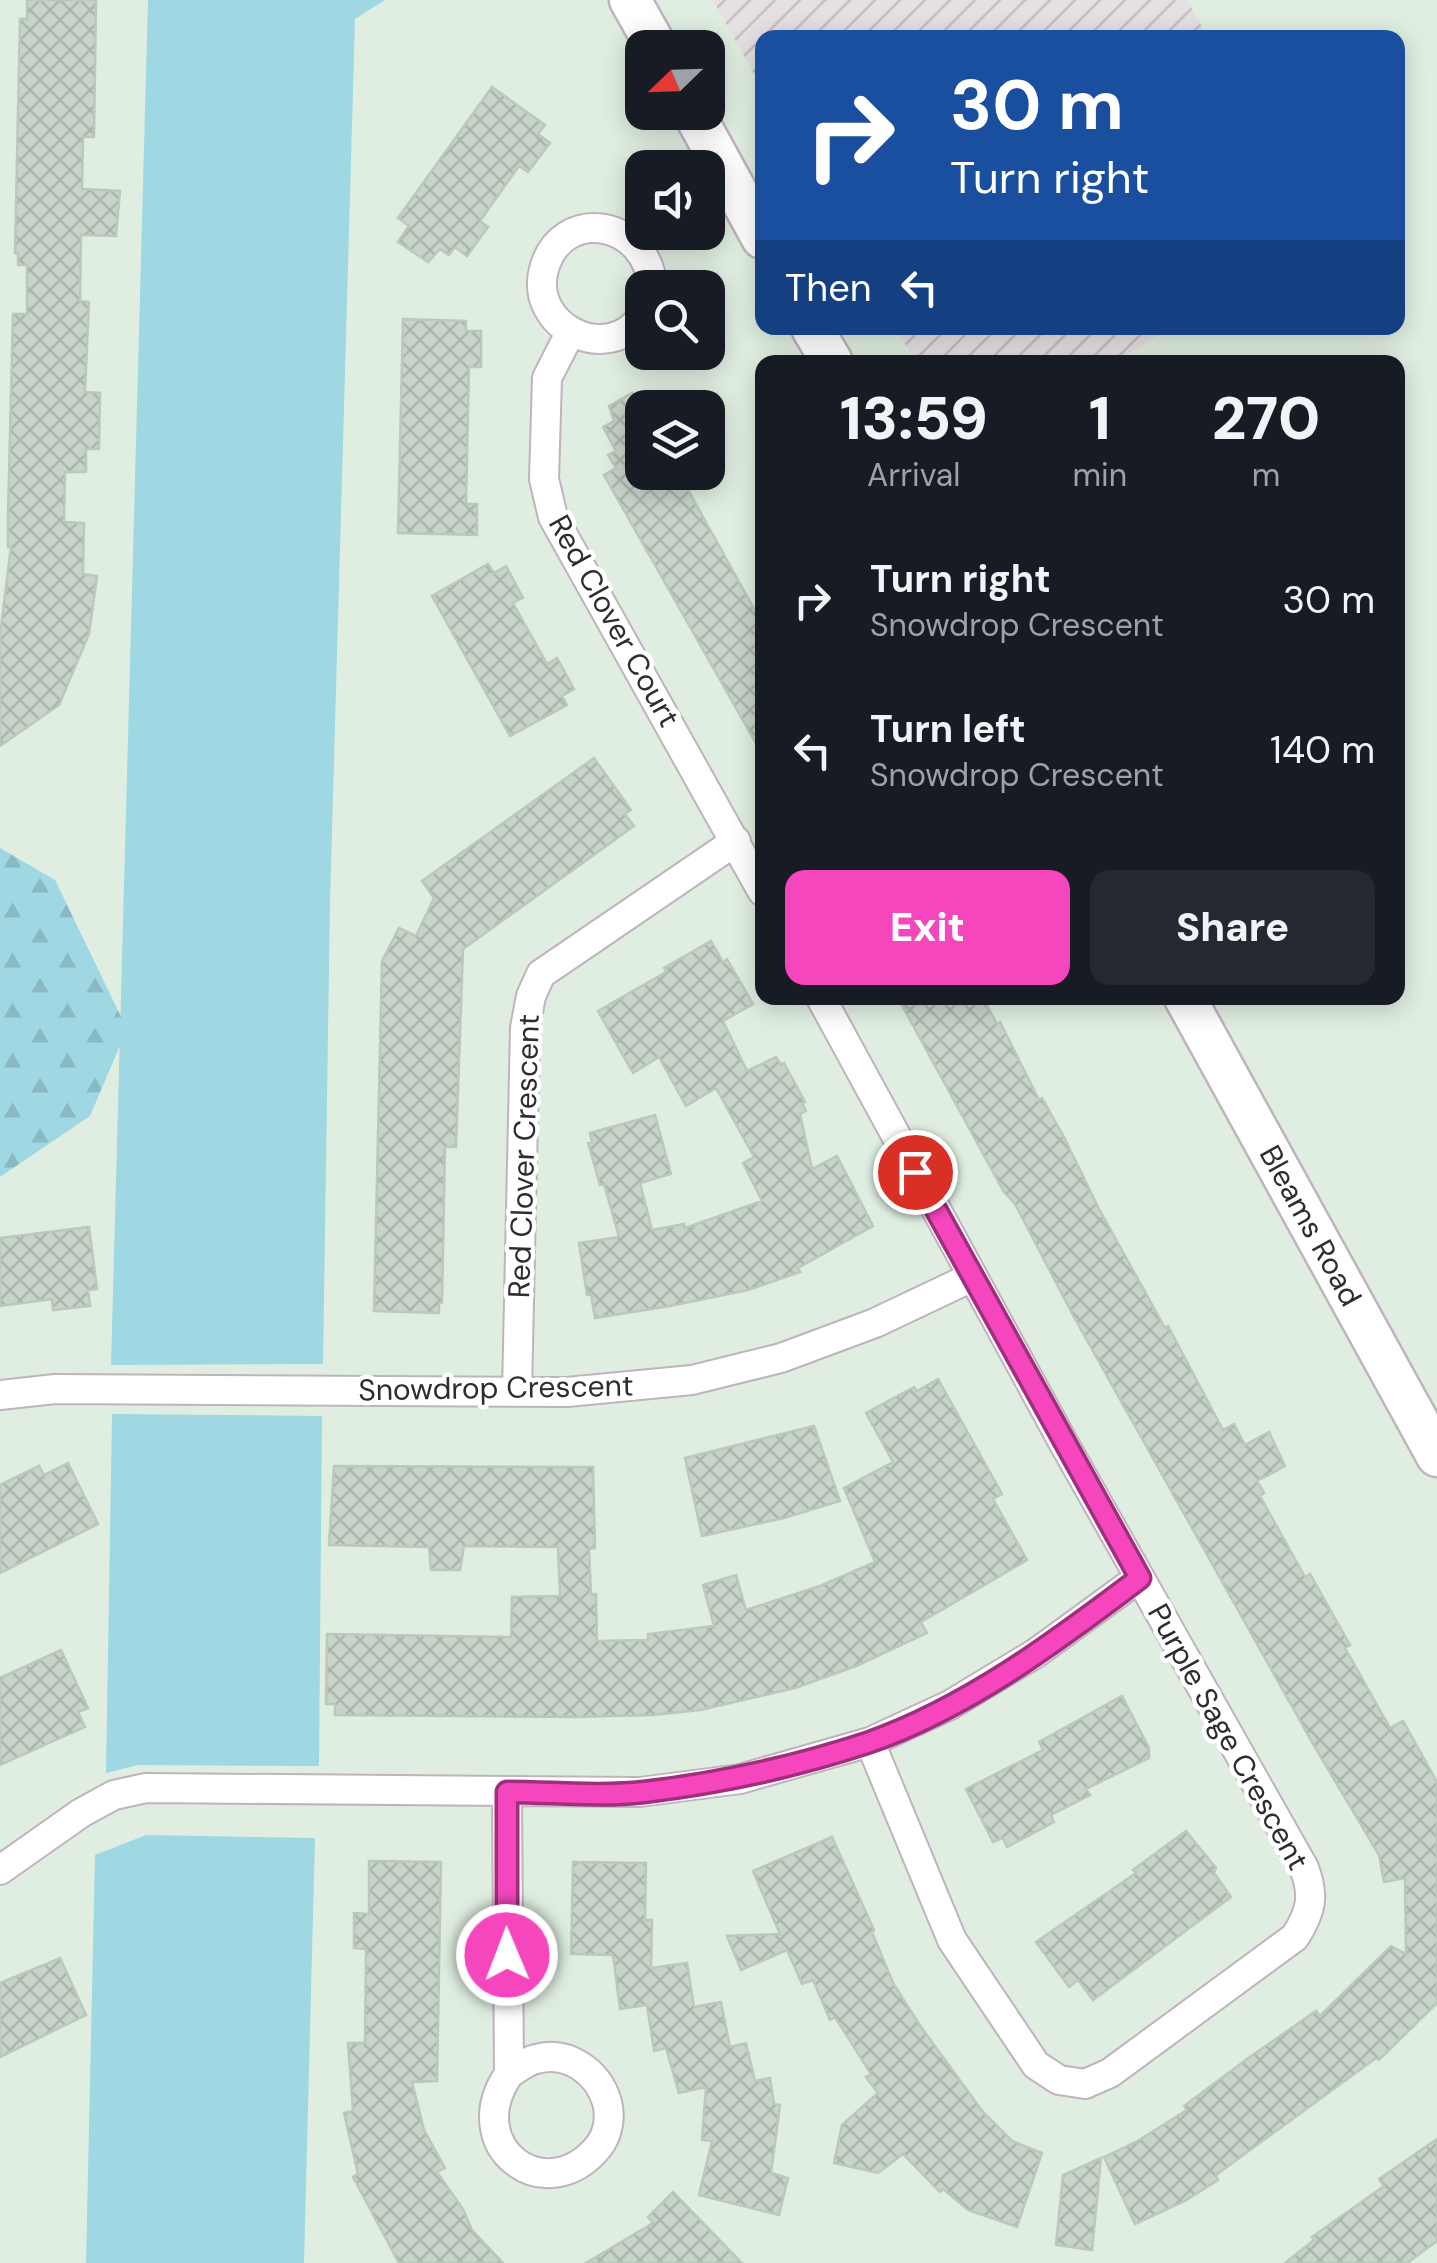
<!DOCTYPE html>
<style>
:root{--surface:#171b24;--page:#242831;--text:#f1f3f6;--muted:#9ea1a6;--accent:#f546be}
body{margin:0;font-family:"DM Sans",sans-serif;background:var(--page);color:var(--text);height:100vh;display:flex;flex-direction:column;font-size:38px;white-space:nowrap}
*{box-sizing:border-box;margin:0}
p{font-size:32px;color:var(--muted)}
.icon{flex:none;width:55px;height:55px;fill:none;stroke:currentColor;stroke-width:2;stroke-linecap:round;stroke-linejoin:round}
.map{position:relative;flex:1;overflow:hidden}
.details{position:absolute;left:755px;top:355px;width:650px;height:650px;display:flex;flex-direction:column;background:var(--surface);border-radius:20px;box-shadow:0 5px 25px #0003}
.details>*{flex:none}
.top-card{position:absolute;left:755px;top:30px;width:650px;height:305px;border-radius:20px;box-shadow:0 5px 25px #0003;background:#1a4fa0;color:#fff;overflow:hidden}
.needle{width:65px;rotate:247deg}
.controls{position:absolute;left:625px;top:30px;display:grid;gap:20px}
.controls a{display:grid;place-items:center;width:100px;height:100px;border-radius:20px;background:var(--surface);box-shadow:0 5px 25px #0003;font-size:50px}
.pin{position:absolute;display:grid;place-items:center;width:85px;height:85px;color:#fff;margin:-42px;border:5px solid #fff;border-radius:50%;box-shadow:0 2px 10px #0007}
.me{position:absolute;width:110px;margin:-55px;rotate:359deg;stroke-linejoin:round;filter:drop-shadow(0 0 8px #0008)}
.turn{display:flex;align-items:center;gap:35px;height:210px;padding:0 30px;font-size:45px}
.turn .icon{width:130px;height:130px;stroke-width:2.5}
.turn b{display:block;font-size:70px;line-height:85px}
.then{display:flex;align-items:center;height:95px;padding:0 30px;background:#0003;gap:20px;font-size:38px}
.eta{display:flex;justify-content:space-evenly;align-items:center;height:170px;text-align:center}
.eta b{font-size:60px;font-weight:800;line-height:70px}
.cta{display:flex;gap:20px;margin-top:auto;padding:20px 30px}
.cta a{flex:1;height:115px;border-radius:20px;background:var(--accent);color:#fff;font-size:40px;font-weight:800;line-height:115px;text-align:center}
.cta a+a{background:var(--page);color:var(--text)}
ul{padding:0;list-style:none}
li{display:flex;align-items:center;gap:30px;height:150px;padding:0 30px}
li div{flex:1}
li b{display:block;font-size:38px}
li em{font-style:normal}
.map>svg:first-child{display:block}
.industrial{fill:url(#industrial-furrows)}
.grass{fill:#9fd7e2}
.forest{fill:url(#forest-firs)}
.building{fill:url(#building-cross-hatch);stroke:#b9cabc;stroke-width:2.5}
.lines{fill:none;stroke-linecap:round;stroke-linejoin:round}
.street-casing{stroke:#c0b3bc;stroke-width:32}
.secondary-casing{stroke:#c0b3bc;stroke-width:45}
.street{stroke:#fff;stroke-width:28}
.secondary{stroke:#fff;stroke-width:40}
.route-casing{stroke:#9f2e7c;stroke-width:25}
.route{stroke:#f546be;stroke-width:18}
.labels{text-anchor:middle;stroke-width:9;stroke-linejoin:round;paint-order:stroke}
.street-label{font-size:30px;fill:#2d2d2d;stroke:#fff}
</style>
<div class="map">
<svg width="1437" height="2263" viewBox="0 0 1437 2263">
<defs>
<pattern id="industrial-furrows" width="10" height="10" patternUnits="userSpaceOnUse" patternTransform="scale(2.5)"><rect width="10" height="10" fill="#e7e0e2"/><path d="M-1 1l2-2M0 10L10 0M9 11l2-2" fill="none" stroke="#c6c0c2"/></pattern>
<pattern id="forest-firs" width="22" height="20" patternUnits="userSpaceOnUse" patternTransform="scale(2.5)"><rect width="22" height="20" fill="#9fd7e2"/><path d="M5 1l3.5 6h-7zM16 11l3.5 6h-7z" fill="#89b9c2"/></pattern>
<pattern id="building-cross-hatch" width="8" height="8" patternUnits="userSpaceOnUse" patternTransform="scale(2.5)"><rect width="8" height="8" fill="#c8d4c9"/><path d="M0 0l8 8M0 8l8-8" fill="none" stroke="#acb6ad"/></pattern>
</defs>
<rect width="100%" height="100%" fill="#e0eee1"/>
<path class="industrial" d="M 713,0 L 1187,0 L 1208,37 L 762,38 L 762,89 Z
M 896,328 L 1169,328 L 1116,362 L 916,362 Z"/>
<path class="grass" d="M 148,0 L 385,0 L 355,19 L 330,902 L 323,1364 L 111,1365 Z
M 112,1414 L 322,1416 L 319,1766 L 138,1765 L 106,1773 Z
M 146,1835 L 315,1838 L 304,2263 L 86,2263 L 95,1855 Z"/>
<path class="forest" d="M 0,848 L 55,880 L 127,1029 L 90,1116 L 0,1177 Z"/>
<path class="building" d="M 27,0 L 96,0 L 94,137 L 83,137 L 82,189 L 120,191 L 116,236 L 81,235 L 80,301 L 89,302 L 85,392 L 100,393 L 99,449 L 86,449 L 86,472 L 65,472 L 64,522 L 84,523 L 83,574 L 97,576 L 89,634 L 59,705 L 0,746 L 0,635 L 11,547 L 8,547 L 8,514 L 13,314 L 27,314 L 27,265 L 18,265 L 18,253 L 15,253 L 20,19 L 27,19 Z
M 492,87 L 545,125 L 538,134 L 550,143 L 528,172 L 519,166 L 480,221 L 488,227 L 467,256 L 455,247 L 449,255 L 440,249 L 428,262 L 398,242 L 409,226 L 398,218 Z
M 403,319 L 466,321 L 466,331 L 481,331 L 481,367 L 469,367 L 466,504 L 477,504 L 477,535 L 398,533 Z
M 632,393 L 642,410 L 642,472 L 678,472 L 762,623 L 762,754 L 604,475 L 616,468 L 608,455 L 616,451 L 603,427 L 614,421 L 609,406 Z
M 488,564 L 494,573 L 506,566 L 523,598 L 513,603 L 547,664 L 557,658 L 574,689 L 562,696 L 567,705 L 510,736 L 432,596 Z
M 594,758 L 631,810 L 625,814 L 634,826 L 463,949 L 456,1147 L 445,1147 L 442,1303 L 439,1303 L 439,1313 L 374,1311 L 382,961 L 399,928 L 416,936 L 434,898 L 422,881 Z
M 711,941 L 723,962 L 727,959 L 753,1004 L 723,1021 L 747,1071 L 776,1057 L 781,1065 L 784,1063 L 805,1102 L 802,1103 L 806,1111 L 800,1114 L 812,1169 L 837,1156 L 873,1226 L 798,1268 L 800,1272 L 748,1290 L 670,1306 L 595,1318 L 591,1294 L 587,1295 L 579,1243 L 619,1237 L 604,1184 L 600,1185 L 588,1143 L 592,1142 L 590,1133 L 655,1115 L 671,1174 L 640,1183 L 652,1230 L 684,1224 L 685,1228 L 762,1201 L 743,1163 L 754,1157 L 716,1088 L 686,1106 L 659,1057 L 633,1073 L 598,1011 L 666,972 L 664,968 Z
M 898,998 L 983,998 L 997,1024 L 1000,1022 L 1039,1100 L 1042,1098 L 1064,1137 L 1098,1207 L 1165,1328 L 1168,1326 L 1223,1430 L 1234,1424 L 1245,1445 L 1269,1432 L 1285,1466 L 1257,1481 L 1264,1493 L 1260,1496 L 1305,1577 L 1310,1574 L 1350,1645 L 1345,1648 L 1390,1728 L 1403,1721 L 1437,1782 L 1437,2003 L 1379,2060 L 1376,2058 L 1216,2175 L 1218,2180 L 1185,2201 L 1135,2224 L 1104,2157 L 1136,2142 L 1187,2110 L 1184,2106 L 1247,2059 L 1316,2011 L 1320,2016 L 1391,1946 L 1406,1954 L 1405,1878 L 1384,1882 L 1379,1855 L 1313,1744 L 1075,1319 L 1015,1204 L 1004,1192 Z
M 89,1227 L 97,1289 L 88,1290 L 90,1306 L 53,1310 L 52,1299 L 0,1306 L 0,1238 Z
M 938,1379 L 1002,1494 L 993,1499 L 1027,1560 L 921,1622 L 927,1633 L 856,1666 L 795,1688 L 700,1710 L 653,1715 L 576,1717 L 335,1715 L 335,1704 L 326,1704 L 327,1634 L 511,1637 L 512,1597 L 560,1596 L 558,1547 L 464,1546 L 460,1570 L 431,1570 L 429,1547 L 329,1545 L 334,1466 L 593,1467 L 595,1548 L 589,1549 L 591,1594 L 596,1594 L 597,1641 L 648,1640 L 648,1634 L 714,1626 L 703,1585 L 736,1575 L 746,1610 L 820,1586 L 875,1562 L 844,1488 L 893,1462 L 866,1413 L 914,1387 L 917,1391 Z
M 814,1426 L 840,1501 L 784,1518 L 702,1536 L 685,1458 Z
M 68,1463 L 98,1524 L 0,1573 L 0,1485 L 39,1466 L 44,1475 Z
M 61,1650 L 88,1708 L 78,1712 L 85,1727 L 0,1765 L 0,1678 Z
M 1122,1696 L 1149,1748 L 1149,1758 L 1086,1789 L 1090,1795 L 1051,1815 L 1054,1822 L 1007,1847 L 1003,1838 L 993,1842 L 966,1789 L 1043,1750 L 1039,1742 Z
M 1186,1831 L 1216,1868 L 1214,1873 L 1231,1897 L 1093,2000 L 1078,1980 L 1069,1987 L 1036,1942 L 1136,1873 L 1133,1870 Z
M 832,1837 L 874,1930 L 872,1932 L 893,1983 L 921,2027 L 983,2112 L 1012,2141 L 1042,2153 L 1017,2227 L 968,2210 L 943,2189 L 940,2192 L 903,2154 L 878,2173 L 834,2163 L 842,2125 L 878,2093 L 866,2077 L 871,2074 L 835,2017 L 830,2020 L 813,1980 L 802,1984 L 787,1950 L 741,1970 L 727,1936 L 780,1934 L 753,1871 Z
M 369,1861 L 441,1862 L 437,2081 L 412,2082 L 424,2130 L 445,2168 L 437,2172 L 463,2209 L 472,2230 L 503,2263 L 399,2263 L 353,2177 L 358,2174 L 344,2113 L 353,2111 L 348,2043 L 365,2043 L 366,1949 L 354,1948 L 354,1913 L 369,1914 Z
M 573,1862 L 646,1863 L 645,1920 L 652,1920 L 651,1968 L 687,1963 L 694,2007 L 721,2002 L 730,2047 L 746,2043 L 755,2081 L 770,2078 L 774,2104 L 780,2105 L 771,2173 L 788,2178 L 779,2215 L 699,2195 L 712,2141 L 702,2140 L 706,2087 L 679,2093 L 666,2048 L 654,2051 L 647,2005 L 620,2009 L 613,1955 L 571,1954 Z
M 60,1958 L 86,2015 L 0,2057 L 0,1983 Z
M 1437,2139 L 1437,2241 L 1407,2263 L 1285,2263 L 1314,2240 L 1312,2237 L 1384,2186 L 1379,2179 Z
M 1101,2158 L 1092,2250 L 1056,2245 L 1063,2175 Z
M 673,2192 L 742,2263 L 586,2263 L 653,2223 L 648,2217 Z"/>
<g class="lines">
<g class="street-casing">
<path id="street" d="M 642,316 C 609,366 528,327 544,269 C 561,206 647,218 653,288
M 570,333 L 547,378 L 544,479 L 553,517 L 762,891
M 821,998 L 1063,1442 L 1304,1868 C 1315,1896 1311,1912 1295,1937 L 1110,2073 L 1085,2084 L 1059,2080 L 1036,2065 L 952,1940 L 870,1742
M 517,1392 L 525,1028 L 531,996 L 541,974 L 736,841
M 0,1395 L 55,1389 L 567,1392 L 692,1380 L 781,1358 L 875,1323 L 972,1277
M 507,1793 L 509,2074 C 459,2146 546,2212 599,2146 C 608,2134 611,2117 607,2102 C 598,2072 568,2050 536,2059 C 526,2061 517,2069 509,2074
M 0,1870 L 81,1813 L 114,1795 L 146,1788 L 640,1792 L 740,1779 L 870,1742 L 950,1705 L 1036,1653 L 1139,1578"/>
</g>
<g class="secondary-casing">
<g id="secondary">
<path d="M 630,0 L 657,48"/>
<path d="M 693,112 L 762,238"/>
<path d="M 812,328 L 832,362"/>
<path id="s1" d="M 1185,998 L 1437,1456"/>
</g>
</g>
<use href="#street" class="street"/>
<use href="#secondary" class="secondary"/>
</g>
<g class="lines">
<g class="route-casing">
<path id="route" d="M 507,1955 L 507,1792 C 552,1792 600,1797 644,1792 C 720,1783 794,1767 867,1743 C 966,1709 1057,1641 1140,1578 L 915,1172"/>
</g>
<use href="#route" class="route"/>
</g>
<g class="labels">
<g class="street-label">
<text transform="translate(614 621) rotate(61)" y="10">Red Clover Court</text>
<text transform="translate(524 1156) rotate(-88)" y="10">Red Clover Crescent</text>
<text dy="10" stroke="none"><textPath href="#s1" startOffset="260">Bleams Road</textPath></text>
<text transform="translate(496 1388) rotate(-1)" y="10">Snowdrop Crescent</text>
<text transform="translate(1228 1737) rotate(61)" y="10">Purple Sage Crescent</text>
</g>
</g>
</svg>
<div class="controls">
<a><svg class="needle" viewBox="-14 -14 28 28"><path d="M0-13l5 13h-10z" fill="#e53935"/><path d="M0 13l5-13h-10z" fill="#9ea1a6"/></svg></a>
<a><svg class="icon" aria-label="sound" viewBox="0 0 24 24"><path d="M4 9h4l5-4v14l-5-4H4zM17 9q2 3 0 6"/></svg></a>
<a><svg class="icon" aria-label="search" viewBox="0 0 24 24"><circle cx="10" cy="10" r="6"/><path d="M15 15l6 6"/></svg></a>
<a><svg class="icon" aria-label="layers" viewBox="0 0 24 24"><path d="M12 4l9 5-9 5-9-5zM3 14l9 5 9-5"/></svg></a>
</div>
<div class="pin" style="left:915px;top:1172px;background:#d93025"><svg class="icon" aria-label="arrive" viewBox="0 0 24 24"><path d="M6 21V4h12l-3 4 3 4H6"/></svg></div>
<svg class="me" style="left:507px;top:1955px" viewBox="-20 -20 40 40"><circle r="17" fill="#f546be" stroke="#fff" stroke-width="3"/><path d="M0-11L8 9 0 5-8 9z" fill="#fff"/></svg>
<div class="top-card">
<div class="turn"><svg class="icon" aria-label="right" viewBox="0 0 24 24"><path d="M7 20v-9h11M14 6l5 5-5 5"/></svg><div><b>30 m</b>Turn right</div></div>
<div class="then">Then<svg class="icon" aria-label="left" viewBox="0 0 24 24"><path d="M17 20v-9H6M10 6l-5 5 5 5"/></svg></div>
</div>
<section class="details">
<div class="eta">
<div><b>13:59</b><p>Arrival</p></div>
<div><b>1</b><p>min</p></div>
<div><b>270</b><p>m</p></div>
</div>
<ul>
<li><svg class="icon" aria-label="right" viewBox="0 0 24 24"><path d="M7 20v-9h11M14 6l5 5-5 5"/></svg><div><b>Turn right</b><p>Snowdrop Crescent</p></div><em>30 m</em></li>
<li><svg class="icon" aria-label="left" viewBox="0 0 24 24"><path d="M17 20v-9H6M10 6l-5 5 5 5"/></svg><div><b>Turn left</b><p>Snowdrop Crescent</p></div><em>140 m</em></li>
</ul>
<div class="cta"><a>Exit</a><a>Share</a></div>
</section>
</div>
